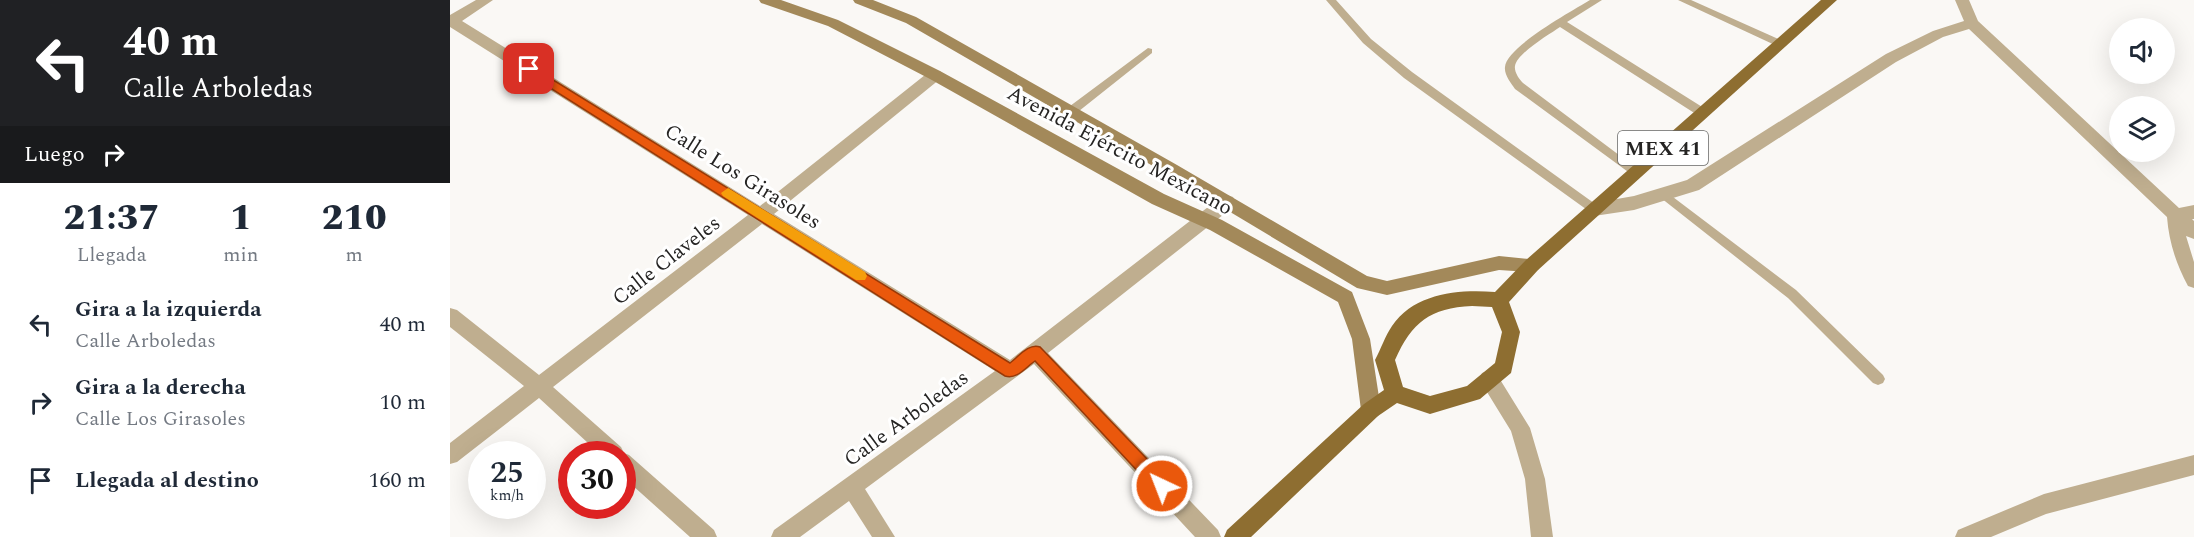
<!DOCTYPE html>
<html lang="es">
<meta charset="utf-8">
<style>
:root{--surface:#fff;--page:#f6f6f7;--text:#1f2937;--muted:#747a83}
body{margin:0;font-family:Spectral,serif;background:var(--page);color:var(--text);height:100vh;display:flex;flex-direction:column;font-size:22px;white-space:nowrap}
*{box-sizing:border-box;margin:0}
p{font-size:20px;color:var(--muted)}
.icon{flex:none;width:33px;height:33px;fill:none;stroke:currentColor;stroke-width:2;stroke-linecap:round;stroke-linejoin:round}
.map{position:relative;flex:1;overflow:hidden}
.side{display:flex;flex-direction:column;background:var(--surface);width:450px}
.side>*{flex:none}
.hud{background:#202124;color:#fff;overflow:hidden}
.buttons{position:absolute;left:1659px;top:18px;display:grid;gap:12px}
.buttons a{display:grid;place-items:center;width:66px;height:66px;border-radius:50%;background:var(--surface);box-shadow:0 6px 24px #0002;font-size:30px}
.speed{position:absolute;left:18px;top:441px;display:flex;gap:12px;font-size:30px;font-weight:700;text-align:center}
.speed>*{display:grid;place-content:center;width:78px;height:78px;border-radius:50%;background:var(--surface);box-shadow:0 6px 24px #0002;line-height:1}
.speed small{font-size:15px;font-weight:400}
.speed .limit{border:9px solid #d22;background:#fff;color:#111}
.pin{position:absolute;display:grid;place-items:center;width:51px;height:51px;color:#fff;margin:-26px;border-radius:12px;box-shadow:0 3px 9px #0006}
.me{position:absolute;width:66px;margin:-33px;rotate:317deg;stroke-linejoin:round;filter:drop-shadow(0 0 4px #0008)}
.turn{display:flex;align-items:center;gap:21px;height:126px;padding:0 24px;font-size:27px}
.turn .icon{width:78px;height:78px;stroke-width:2.5}
.turn b{display:block;font-size:42px;line-height:51px}
.then{display:flex;align-items:center;height:57px;padding:0 24px;background:#0003;gap:12px;font-size:22px}
.eta{display:flex;justify-content:space-evenly;align-items:center;height:102px;text-align:center}
.eta b{font-size:36px;font-weight:800;line-height:42px}
ul{padding:0;list-style:none}
li{display:flex;align-items:center;gap:18px;height:78px;padding:0 24px}
li div{flex:1}
li b{display:block;font-size:22px}
li em{font-style:normal}
main{display:flex;flex:1;min-height:0}
.map>svg:first-child{display:block}
.lines{fill:none;stroke-linecap:round;stroke-linejoin:round}
.lane{fill:#bfae8f;fill-rule:evenodd}
.street{fill:#bfae8f;fill-rule:evenodd}
.secondary{fill:#a3895a;fill-rule:evenodd}
.primary{fill:#8e6e31;fill-rule:evenodd}
.route{fill:#ea580c;stroke:#983908;stroke-width:1.5}
.slow{fill:#f59e0b}
.labels{text-anchor:middle;stroke-width:6;stroke-linejoin:round;paint-order:stroke}
.shield{fill:#fff;stroke:#666665;stroke-width:1.5}
.shield-label{font-size:20px;font-weight:bold;fill:#252423}
.street-label{font-size:21px;fill:#252423;stroke:#fff}
</style>
<main>
<section class="side">
<div class="hud">
<div class="turn"><svg class="icon" aria-label="left" viewBox="0 0 24 24"><path d="M17 20v-9H6M10 6l-5 5 5 5"/></svg><div><b>40 m</b>Calle Arboledas</div></div>
<div class="then">Luego<svg class="icon" aria-label="right" viewBox="0 0 24 24"><path d="M7 20v-9h11M14 6l5 5-5 5"/></svg></div>
</div>
<div class="eta">
<div><b>21:37</b><p>Llegada</p></div>
<div><b>1</b><p>min</p></div>
<div><b>210</b><p>m</p></div>
</div>
<ul>
<li><svg class="icon" aria-label="left" viewBox="0 0 24 24"><path d="M17 20v-9H6M10 6l-5 5 5 5"/></svg><div><b>Gira a la izquierda</b><p>Calle Arboledas</p></div><em>40 m</em></li>
<li><svg class="icon" aria-label="right" viewBox="0 0 24 24"><path d="M7 20v-9h11M14 6l5 5-5 5"/></svg><div><b>Gira a la derecha</b><p>Calle Los Girasoles</p></div><em>10 m</em></li>
<li><svg class="icon" aria-label="arrive" viewBox="0 0 24 24"><path d="M6 21V4h12l-3 4 3 4H6"/></svg><div><b>Llegada al destino</b></div><em>160 m</em></li>
</ul>
</section>
<div class="map">
<svg width="1744" height="537" viewBox="0 0 1744 537">
<rect width="100%" height="100%" fill="#faf8f5"/>
<g class="lines">
<path class="lane" d="M 876,0 L 886,0 L 921,39 L 962,72 L 1148,206 L 1150,209 L 1148,212 L 1140,212 L 954,78 L 913,43 Z
M 1140,0 L 1152,0 L 1117,22 L 1257,110 L 1258,113 L 1257,116 L 1249,116 L 1110,27 C 1100,34 1067,53 1065,66 C 1064,72 1069,79 1073,83 L 1189,170 L 1191,173 L 1189,176 L 1185,177 L 1065,89 C 1061,83 1054,75 1055,67 C 1056,47 1122,11 1140,0 Z
M 1228,0 L 1241,0 L 1335,42 L 1336,44 L 1335,46 L 1327,46 Z
M 698,48 L 702,49 L 702,53 L 624,115 L 616,115 L 615,112 L 616,109 Z
M 1215,191 L 1346,290 L 1433,375 L 1435,379 L 1433,383 L 1428,385 L 1423,383 L 1338,298 L 1211,198 L 1209,195 Z"/>
<path class="street" d="M 26,0 L 43,0 L 12,21 L 310,206 L 480,71 L 490,71 L 493,75 L 490,79 L 324,214 L 560,360 L 771,197 L 777,195 L 783,197 L 786,202 L 783,207 L 598,353 L 768,530 L 771,537 L 745,537 L 584,364 L 415,489 L 445,537 L 422,537 L 399,501 L 350,537 L 321,537 L 324,530 L 545,371 L 312,224 L 103,387 L 171,447 L 174,453 L 179,455 L 264,530 L 267,537 L 240,537 L 172,476 L 172,454 L 150,454 L 89,398 L 7,462 L 0,464 L 0,443 L 74,386 L 0,327 L 0,308 L 7,310 L 89,375 L 298,215 L 0,27 L 0,15 Z
M 1505,0 L 1519,0 L 1528,21 L 1729,208 L 1744,205 L 1744,219 L 1742,219 L 1744,221 L 1744,239 L 1736,236 L 1744,262 L 1744,288 L 1738,286 C 1726,264 1719,242 1717,217 L 1519,29 L 1493,37 L 1446,62 L 1249,190 L 1184,210 L 1144,216 L 1138,214 L 1135,209 L 1138,204 L 1184,196 L 1237,180 L 1436,54 L 1483,31 L 1514,21 Z
M 1039,370 L 1046,373 L 1080,428 L 1095,479 L 1103,537 L 1081,537 L 1075,479 L 1061,431 L 1029,379 L 1032,373 Z
M 1744,455 L 1744,475 L 1596,514 L 1541,537 L 1505,537 L 1508,530 L 1594,494 Z"/>
<path class="secondary" d="M 309,0 L 331,0 L 388,20 L 490,71 L 714,194 L 772,220 L 902,292 L 920,339 L 931,410 L 928,416 L 921,419 L 914,416 L 911,410 L 902,339 L 888,302 L 760,230 L 702,204 L 480,79 L 378,26 L 311,3 Z
M 403,0 L 423,0 L 466,17 L 727,165 L 917,276 L 937,281 L 1049,256 L 1088,260 L 1091,265 L 1088,270 L 1082,272 L 1049,270 L 937,295 L 907,288 L 715,173 L 456,23 L 405,3 Z"/>
<path class="primary" d="M 1371,0 L 1387,0 L 1088,270 L 1059,302 L 1070,332 L 1061,373 L 1030,399 L 980,414 L 947,403 L 928,416 L 801,537 L 774,537 L 777,530 L 914,404 L 934,390 L 925,360 C 931,349 935,336 942,326 C 964,293 1009,289 1045,292 L 1076,260 ZM 1022,306 L 1042,307 L 1052,332 L 1045,363 L 1017,386 L 980,396 L 953,387 L 945,360 C 962,322 980,308 1022,306 Z"/>
</g>
<path class="route" d="M 79,65 L 560,363 C 569,356 579,343 590,347 L 718,481 L 720,486 L 718,492 L 712,494 L 707,492 L 585,361 C 576,367 567,380 555,376 L 75,72 L 75,66 Z"/>
<path class="slow" d="M 278,188 L 415,272 L 417,276 L 415,280 L 406,280 L 273,196 L 271,193 Z"/>
<g class="labels">
<rect class="shield" x="1168" y="131" width="90" height="34" rx="4.5"/>
<g class="shield-label">
<text x="1213" y="155">MEX 41</text>
</g>
<g class="street-label">
<text transform="translate(670 150) rotate(28)" y="7">Avenida Ejército Mexicano</text>
<text transform="translate(293 176) rotate(32)" y="7">Calle Los Girasoles</text>
<text transform="translate(216 260) rotate(-38)" y="7">Calle Claveles</text>
<text transform="translate(456 418) rotate(-36)" y="7">Calle Arboledas</text>
</g>
</g>
</svg>
<div class="buttons">
<a><svg class="icon" aria-label="sound" viewBox="0 0 24 24"><path d="M4 9h4l5-4v14l-5-4H4zM17 9q2 3 0 6"/></svg></a>
<a><svg class="icon" aria-label="layers" viewBox="0 0 24 24"><path d="M12 4l9 5-9 5-9-5zM3 14l9 5 9-5"/></svg></a>
</div>
<div class="speed"><div>25<small>km/h</small></div><div class="limit">30</div></div>
<div class="pin" style="left:79px;top:69px;background:#d93025"><svg class="icon" aria-label="arrive" viewBox="0 0 24 24"><path d="M6 21V4h12l-3 4 3 4H6"/></svg></div>
<svg class="me" style="left:712px;top:486px" viewBox="-20 -20 40 40"><circle r="17" fill="#ea580c" stroke="#fff" stroke-width="3"/><path d="M0-11L8 9 0 5-8 9z" fill="#fff"/></svg>
</div>
</main>
